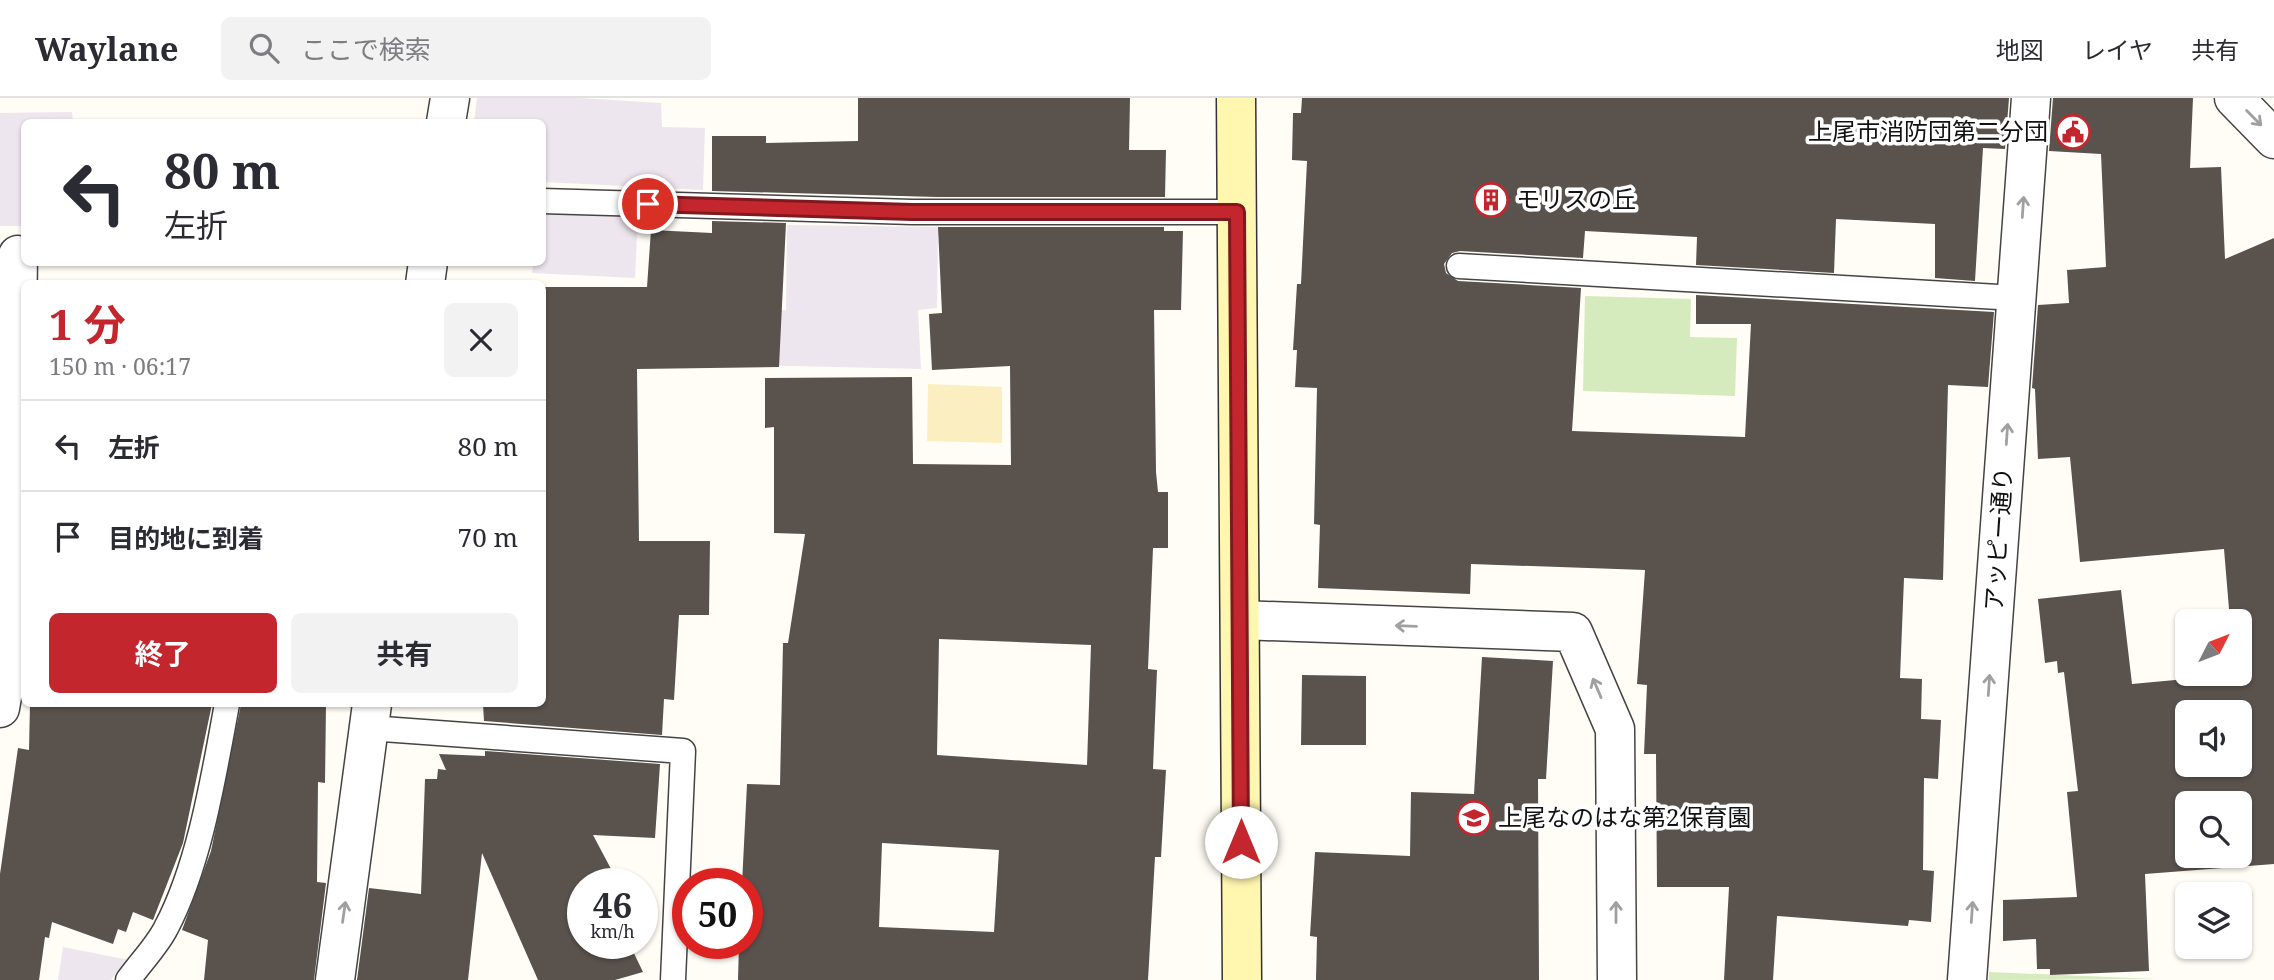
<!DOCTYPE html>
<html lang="ja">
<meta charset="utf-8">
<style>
:root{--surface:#fff;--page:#f2f2f3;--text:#2b2b33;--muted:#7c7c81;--line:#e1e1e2;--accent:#c4262e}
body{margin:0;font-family:"Noto Serif","Noto Sans JP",serif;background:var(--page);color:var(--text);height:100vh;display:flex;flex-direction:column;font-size:26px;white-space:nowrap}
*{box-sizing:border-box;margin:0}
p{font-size:23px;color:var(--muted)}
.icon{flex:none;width:38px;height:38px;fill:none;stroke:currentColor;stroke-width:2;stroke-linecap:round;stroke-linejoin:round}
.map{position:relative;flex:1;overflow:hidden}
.sheet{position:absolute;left:21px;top:182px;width:525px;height:427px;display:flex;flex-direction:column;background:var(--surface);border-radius:10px;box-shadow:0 2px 5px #0004}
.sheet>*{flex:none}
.banner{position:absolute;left:21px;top:21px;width:525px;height:147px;border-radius:10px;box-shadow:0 2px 5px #0004;background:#fff;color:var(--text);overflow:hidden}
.needle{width:46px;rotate:48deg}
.tools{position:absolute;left:2175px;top:511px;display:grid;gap:14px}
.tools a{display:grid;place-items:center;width:77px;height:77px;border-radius:10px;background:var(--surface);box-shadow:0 2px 5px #0004;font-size:35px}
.speed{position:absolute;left:567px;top:770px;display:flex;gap:14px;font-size:35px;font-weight:700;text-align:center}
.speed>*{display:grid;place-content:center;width:91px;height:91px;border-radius:50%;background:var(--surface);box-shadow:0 2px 5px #0004;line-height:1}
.speed small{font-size:18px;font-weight:400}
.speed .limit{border:10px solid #d22;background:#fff;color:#111}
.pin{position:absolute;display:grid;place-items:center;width:60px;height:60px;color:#fff;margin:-30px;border:4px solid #fff;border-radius:50%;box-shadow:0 2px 7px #0007}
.me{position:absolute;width:77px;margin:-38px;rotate:0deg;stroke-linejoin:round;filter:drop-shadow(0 0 5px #0008)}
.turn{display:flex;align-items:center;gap:24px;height:147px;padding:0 28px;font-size:32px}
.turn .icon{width:91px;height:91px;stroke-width:2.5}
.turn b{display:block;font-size:49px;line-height:60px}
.round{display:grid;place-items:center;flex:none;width:74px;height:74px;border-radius:10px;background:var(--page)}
.head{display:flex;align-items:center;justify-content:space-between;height:119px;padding:0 28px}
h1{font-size:42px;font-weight:700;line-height:52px;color:var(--accent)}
.action{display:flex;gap:14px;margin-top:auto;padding:14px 28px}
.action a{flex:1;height:80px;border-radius:10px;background:var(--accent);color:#fff;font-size:28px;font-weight:700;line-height:80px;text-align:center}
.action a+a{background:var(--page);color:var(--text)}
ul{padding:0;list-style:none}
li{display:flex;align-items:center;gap:21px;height:91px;padding:0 28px;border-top:2px solid var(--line)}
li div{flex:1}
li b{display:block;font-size:26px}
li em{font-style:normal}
header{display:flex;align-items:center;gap:42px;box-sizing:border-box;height:98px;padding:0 35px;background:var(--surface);border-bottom:2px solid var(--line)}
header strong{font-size:33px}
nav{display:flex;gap:38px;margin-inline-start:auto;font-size:24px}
.search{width:490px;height:63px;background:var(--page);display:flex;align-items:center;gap:18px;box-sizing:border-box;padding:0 24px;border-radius:10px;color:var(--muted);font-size:26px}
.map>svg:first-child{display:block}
.industrial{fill:#eee6ef}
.green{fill:#d5ebbd}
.sand{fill:#fbeec1}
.building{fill:#5a524d;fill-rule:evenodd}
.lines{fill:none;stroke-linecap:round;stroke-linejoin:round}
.service-casing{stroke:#444;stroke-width:27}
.minor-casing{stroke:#444;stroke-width:41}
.secondary-casing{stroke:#333;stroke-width:41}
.service{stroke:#fff;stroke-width:24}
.minor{stroke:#fff;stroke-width:38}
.secondary{stroke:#fff6b0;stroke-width:38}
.oneway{stroke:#a0a0a0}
.route-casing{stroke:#7f191e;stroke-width:18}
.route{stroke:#c4262e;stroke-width:12}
.labels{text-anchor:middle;stroke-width:7;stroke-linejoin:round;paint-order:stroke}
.poi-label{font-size:24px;fill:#111;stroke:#fff;text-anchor:start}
.street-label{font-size:24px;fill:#111;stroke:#fff}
</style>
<header>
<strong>Waylane</strong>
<div class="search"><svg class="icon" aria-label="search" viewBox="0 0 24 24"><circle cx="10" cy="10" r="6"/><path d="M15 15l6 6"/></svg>ここで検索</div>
<nav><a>地図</a><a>レイヤ</a><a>共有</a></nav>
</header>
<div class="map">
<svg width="2274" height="882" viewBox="0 0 2274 882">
<rect width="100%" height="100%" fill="#fffdf5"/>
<path class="industrial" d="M 477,0 L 580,0 L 661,5 L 662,29 L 705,30 L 703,92 L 543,84 L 542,24 L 474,24 Z
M 72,14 L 73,24 L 24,24 L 24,128 L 0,128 L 0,15 Z
M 543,113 L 638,118 L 635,180 L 532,175 L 533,165 L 542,164 Z
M 787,127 L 938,129 L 937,210 L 918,212 L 921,271 L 712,266 L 712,211 L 786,212 Z
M 63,849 L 129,862 L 111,882 L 58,882 Z"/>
<path class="green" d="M 1585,198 L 1691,201 L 1690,239 L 1737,240 L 1735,298 L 1583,293 Z
M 1989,874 L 2157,881 L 1989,882 Z"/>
<path class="sand" d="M 928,286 L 1002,289 L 1002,345 L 927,343 Z"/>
<path class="building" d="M 858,0 L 1130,0 L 1129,52 L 1166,52 L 1165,99 L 937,99 L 712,93 L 712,38 L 766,38 L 766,45 L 858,43 Z
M 1302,0 L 2009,0 L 2005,51 L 1983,50 L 1975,183 L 1935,180 L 1935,126 L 1836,121 L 1834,175 L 1696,167 L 1697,139 L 1585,133 L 1583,160 L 1460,153 L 1452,155 L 1444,166 L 1446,175 L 1458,183 L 1581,190 L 1572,333 L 1745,339 L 1751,226 L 1696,226 L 1696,197 L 1994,214 L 1988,289 L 1948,287 L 1943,482 L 1904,480 L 1900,580 L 1922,581 L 1921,621 L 1941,622 L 1938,681 L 1924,680 L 1923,772 L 1934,773 L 1931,824 L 1909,822 L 1908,828 L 1777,818 L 1773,882 L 1724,882 L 1729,789 L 1657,789 L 1656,656 L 1644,656 L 1647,587 L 1637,586 L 1645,472 L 1471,466 L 1470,496 L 1318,490 L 1320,427 L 1314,426 L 1317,290 L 1295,289 L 1297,252 L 1293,252 L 1297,186 L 1301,186 L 1307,63 L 1292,62 L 1293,15 L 1301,15 Z
M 2053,0 L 2193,0 L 2190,70 L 2221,69 L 2225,161 L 2274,140 L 2274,766 L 2145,776 L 2149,873 L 2050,877 L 2050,871 L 2037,871 L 2036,841 L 2003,843 L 2003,802 L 2077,799 L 2067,694 L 2078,693 L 2064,574 L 2058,575 L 2057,563 L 2045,565 L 2038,501 L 2121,492 L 2132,586 L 2240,576 L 2240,523 L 2230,523 L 2224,451 L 2080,464 L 2070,359 L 2038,361 L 2035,291 L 2032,290 L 2038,207 L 2069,205 L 2067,172 L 2106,169 L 2101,56 L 2049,53 ZM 2188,614 L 2240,614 L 2240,667 L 2188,667 ZM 2188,705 L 2240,705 L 2240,758 L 2188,758 Z
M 712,123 L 786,125 L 779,269 L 637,271 L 639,443 L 710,443 L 709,517 L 679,517 L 674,602 L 664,601 L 662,637 L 484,623 L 483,606 L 543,606 L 546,503 L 542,503 L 542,189 L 647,189 L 651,132 L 712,135 Z
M 938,129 L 1164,129 L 1164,133 L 1183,133 L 1181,212 L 1154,212 L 1156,374 L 1158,394 L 1168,394 L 1168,450 L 1153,450 L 1148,571 L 1157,572 L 1153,671 L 1166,672 L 1161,759 L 1155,759 L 1148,882 L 738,882 L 739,845 L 747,845 L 747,786 L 742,786 L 747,686 L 780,687 L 783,545 L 788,545 L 805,436 L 774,435 L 774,329 L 765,330 L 765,280 L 912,279 L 913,366 L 1011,367 L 1010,268 L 932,272 L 929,216 L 942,215 ZM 939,541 L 1091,547 L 1087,667 L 937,657 ZM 882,745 L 999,752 L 994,834 L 879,829 Z
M 1482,559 L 1553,563 L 1546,681 L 1538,681 L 1539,882 L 1316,882 L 1317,839 L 1310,838 L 1315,754 L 1410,758 L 1411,694 L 1474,696 Z
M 1302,577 L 1366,578 L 1366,647 L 1301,647 Z
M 30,606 L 212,606 L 183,745 L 153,822 L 133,814 L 126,834 L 118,831 L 113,846 L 52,824 L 49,840 L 45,839 L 39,882 L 0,882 L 0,776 L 18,650 L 29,652 Z
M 241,606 L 326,606 L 325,685 L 318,684 L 317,784 L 326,785 L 314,882 L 204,882 L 208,842 L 182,832 L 211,753 Z
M 485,653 L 660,666 L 655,740 L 593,737 L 619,786 L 583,786 L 583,845 L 629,845 L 643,874 L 615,882 L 538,882 L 482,755 L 468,882 L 357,882 L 369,790 L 421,796 L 425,681 L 437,681 L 438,671 L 446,672 L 439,656 L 485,658 Z"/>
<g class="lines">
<g class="service-casing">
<path id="service" d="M 542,103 L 912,114 L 1237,114
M 1459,168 L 2016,200
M 369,630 L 683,653 L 673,882
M 128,882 C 140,865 157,848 166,830 C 200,766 214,676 227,606"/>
</g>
<g class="minor-casing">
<path id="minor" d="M 2234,0 L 2274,41
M 446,24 L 450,0
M 425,186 L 428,164
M 1240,522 L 1573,534 L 1615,631 L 1617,882
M 0,610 L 13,536 L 18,157
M 335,882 L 372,606
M 1967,882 L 2031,0"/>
</g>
<g class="secondary-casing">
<path id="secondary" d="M 1236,0 L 1242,882"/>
</g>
<use href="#service" class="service"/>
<use href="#minor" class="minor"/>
<use href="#secondary" class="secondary"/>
</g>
<defs><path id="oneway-shaft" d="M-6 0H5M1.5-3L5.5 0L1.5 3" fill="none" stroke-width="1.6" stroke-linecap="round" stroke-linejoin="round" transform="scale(1.75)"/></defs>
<g class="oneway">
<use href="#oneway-shaft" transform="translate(2254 20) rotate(45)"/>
<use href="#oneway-shaft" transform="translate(2023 109) rotate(-86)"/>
<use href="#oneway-shaft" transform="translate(2007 336) rotate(-86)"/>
<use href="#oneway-shaft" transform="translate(1406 528) rotate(-178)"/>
<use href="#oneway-shaft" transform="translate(1989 587) rotate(-86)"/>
<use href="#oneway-shaft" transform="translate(1597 590) rotate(-113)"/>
<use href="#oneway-shaft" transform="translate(344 814) rotate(-82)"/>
<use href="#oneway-shaft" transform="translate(1616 814) rotate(-90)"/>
<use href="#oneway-shaft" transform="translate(1972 814) rotate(-86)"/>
</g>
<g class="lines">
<g class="route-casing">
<path id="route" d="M 648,106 L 912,114 L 1237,114 L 1241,744"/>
</g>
<use href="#route" class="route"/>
</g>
<defs>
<g id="civic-ring" transform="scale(1.75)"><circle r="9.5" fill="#fff" stroke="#c4262e" stroke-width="1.5"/><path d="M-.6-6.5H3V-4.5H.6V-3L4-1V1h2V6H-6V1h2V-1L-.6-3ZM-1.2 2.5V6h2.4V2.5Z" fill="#c4262e"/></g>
<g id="building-ring" transform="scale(1.75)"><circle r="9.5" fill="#fff" stroke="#c4262e" stroke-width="1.5"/><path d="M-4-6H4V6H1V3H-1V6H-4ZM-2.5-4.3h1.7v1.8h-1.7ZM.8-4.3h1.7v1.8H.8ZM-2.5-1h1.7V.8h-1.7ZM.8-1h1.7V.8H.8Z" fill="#c4262e"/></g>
<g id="school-ring" transform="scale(1.75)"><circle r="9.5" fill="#fff" stroke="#c4262e" stroke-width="1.5"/><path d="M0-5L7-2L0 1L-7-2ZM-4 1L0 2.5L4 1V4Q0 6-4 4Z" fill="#c4262e"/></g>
</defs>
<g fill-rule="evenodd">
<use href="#civic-ring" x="2073" y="34"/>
<use href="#building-ring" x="1491" y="102"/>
<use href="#school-ring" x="1474" y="720"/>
</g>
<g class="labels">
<g class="poi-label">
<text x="2048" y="42" text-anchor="end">上尾市消防団第二分団</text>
<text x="1516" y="110">モリスの丘</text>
<text x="1498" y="728">上尾なのはな第2保育園</text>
</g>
<g class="street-label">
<text transform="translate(1999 441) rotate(-86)" y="8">アッピー通り</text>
</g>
</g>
</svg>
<div class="tools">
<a><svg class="needle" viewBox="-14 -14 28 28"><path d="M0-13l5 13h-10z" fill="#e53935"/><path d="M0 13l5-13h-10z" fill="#7c7c81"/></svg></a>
<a><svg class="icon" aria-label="sound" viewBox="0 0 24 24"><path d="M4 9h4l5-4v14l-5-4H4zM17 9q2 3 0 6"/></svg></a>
<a><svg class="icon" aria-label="search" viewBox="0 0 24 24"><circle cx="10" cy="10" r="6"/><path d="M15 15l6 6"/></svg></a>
<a><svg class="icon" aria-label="layers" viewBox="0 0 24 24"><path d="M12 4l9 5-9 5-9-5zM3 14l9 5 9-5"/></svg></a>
</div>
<div class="speed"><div>46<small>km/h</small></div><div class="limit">50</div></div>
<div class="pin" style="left:648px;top:106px;background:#d93025"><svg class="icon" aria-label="arrive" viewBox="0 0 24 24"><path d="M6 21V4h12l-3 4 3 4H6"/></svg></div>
<svg class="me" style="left:1241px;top:744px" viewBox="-20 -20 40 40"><circle r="19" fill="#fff"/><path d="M0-13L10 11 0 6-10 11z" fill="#c4262e"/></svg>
<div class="banner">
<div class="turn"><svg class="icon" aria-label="left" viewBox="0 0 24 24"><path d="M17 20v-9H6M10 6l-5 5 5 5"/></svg><div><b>80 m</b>左折</div></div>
</div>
<section class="sheet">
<div class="head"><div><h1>1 分</h1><p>150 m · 06:17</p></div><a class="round"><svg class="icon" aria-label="close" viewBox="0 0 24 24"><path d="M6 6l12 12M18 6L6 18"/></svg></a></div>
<ul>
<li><svg class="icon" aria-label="left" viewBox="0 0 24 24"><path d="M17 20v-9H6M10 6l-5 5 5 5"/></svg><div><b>左折</b></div><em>80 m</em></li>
<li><svg class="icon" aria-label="arrive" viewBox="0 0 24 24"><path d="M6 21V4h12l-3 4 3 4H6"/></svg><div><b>目的地に到着</b></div><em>70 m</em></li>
</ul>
<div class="action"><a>終了</a><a>共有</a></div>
</section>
</div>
